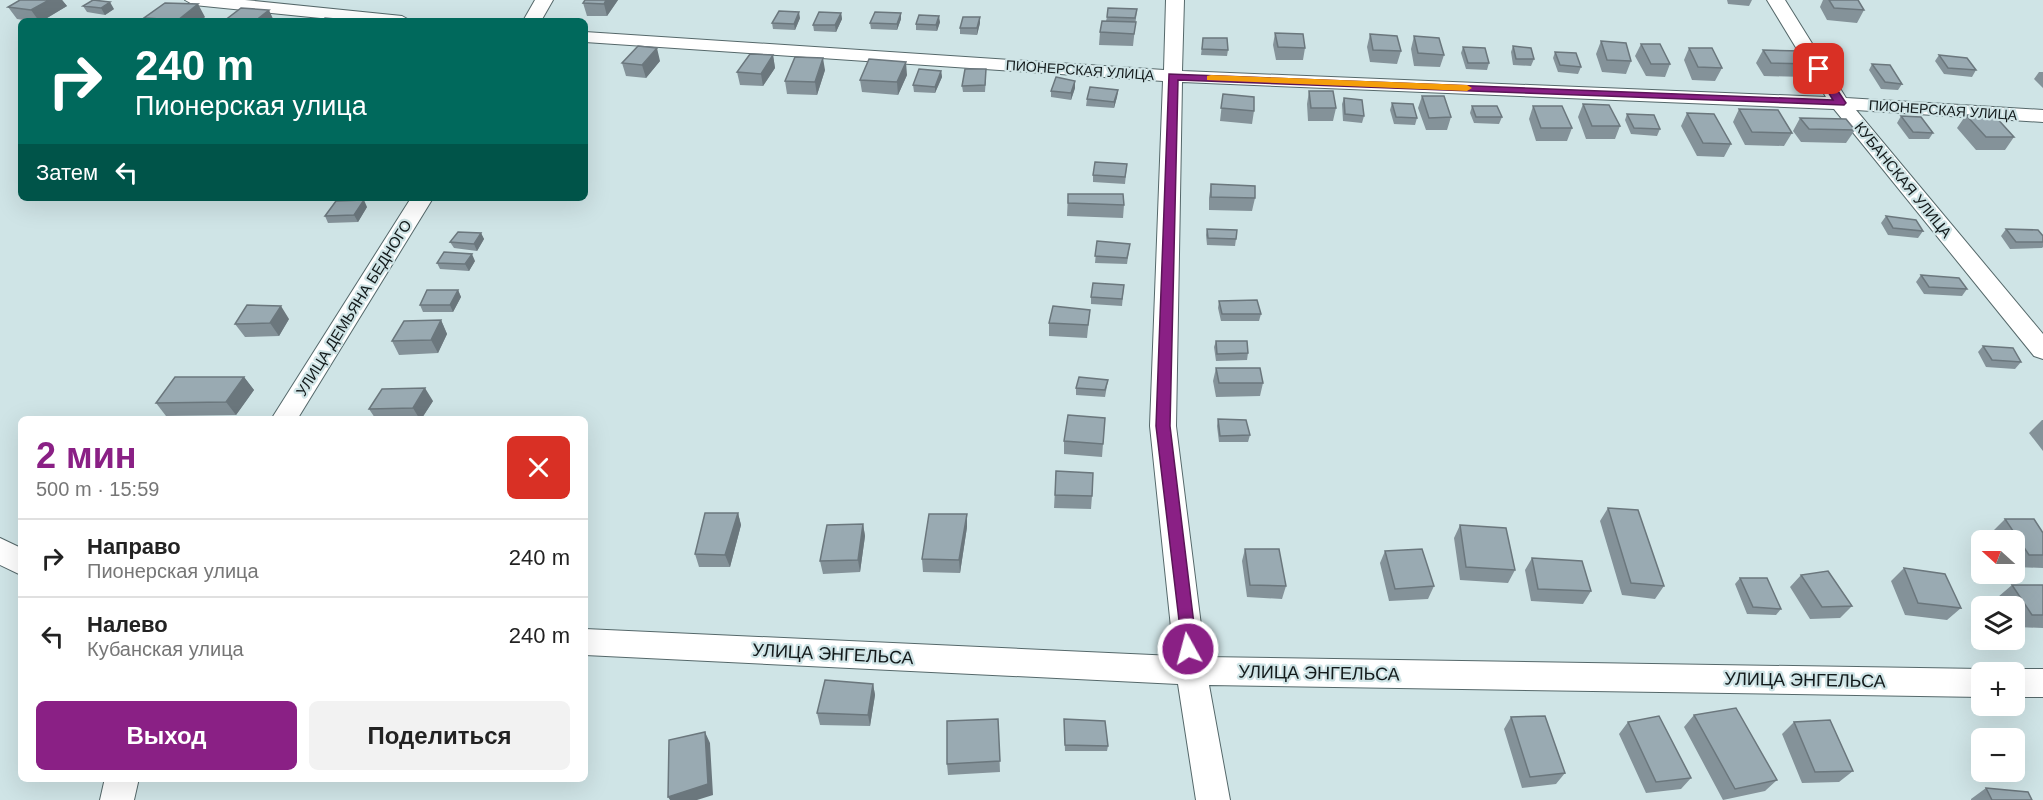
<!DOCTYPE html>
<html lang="ru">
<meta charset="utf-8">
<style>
:root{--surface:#fff;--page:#f2f2f2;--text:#222;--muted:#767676;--line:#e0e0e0;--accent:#8a2085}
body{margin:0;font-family:Arial,sans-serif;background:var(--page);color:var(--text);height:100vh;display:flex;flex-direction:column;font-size:22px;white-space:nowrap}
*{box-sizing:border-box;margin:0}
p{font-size:20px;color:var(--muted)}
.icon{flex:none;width:33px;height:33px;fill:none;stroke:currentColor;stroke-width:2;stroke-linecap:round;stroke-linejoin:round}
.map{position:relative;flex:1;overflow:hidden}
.drawer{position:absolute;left:18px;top:416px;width:570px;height:366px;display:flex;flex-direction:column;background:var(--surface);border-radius:9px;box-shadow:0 6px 24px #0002}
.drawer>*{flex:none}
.hud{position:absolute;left:18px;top:18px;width:570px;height:183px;border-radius:9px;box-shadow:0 6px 24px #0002;background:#00695c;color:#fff;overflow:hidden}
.needle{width:39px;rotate:291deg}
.fabs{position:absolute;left:1971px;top:530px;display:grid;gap:12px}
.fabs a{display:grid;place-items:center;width:54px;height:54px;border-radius:9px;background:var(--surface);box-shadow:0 6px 24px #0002;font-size:30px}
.pin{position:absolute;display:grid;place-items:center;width:51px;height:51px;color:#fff;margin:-26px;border-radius:12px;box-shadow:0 3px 9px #0006}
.me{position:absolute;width:66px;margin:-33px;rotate:353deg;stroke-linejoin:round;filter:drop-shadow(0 0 4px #0008)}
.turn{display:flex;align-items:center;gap:21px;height:126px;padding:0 18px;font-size:27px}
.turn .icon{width:78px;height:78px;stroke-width:2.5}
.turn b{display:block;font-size:42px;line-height:51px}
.then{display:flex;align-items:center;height:57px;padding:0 18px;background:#0003;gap:12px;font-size:22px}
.round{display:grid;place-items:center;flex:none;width:63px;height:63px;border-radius:9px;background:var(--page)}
.headline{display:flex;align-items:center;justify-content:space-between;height:102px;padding:0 18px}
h1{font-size:36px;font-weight:700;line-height:45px;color:var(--accent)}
.primary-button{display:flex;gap:12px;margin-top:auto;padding:12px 18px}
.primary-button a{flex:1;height:69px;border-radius:9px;background:var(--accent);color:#fff;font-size:24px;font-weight:700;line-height:69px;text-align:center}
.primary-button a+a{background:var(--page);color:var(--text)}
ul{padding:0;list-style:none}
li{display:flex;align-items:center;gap:18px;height:78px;padding:0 18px;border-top:2px solid var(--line)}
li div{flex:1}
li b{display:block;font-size:22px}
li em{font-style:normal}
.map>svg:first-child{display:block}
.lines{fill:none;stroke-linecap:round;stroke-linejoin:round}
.minor-casing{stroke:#55686a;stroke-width:2}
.minor{fill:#fff;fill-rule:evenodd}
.wall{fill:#849299}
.shaded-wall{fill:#6b777d}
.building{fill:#99aab2;stroke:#6b777d;stroke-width:1.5}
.route{fill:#8a2085;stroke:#5a1556;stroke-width:1.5}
.slow{fill:#f59e0b}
.labels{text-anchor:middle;stroke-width:4.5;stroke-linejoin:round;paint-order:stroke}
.far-street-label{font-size:14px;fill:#131a1b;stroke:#cfe4e6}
.street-label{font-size:15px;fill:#131a1b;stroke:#cfe4e6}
.near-street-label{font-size:18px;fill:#131a1b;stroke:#cfe4e6}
</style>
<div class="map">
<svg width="2043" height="800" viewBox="0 0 2043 800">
<rect width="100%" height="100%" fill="#cfe4e6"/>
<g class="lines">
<g class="minor-casing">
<path id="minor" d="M 185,0 L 245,0 L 402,16 L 411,21 L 350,21 L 194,5 Z
M 535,0 L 553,0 L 541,21 L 523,21 Z
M 1166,0 L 1184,0 L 1182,71 L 1826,97 L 1767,0 L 1785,0 L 1846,98 L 2043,110 L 2043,122 L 1856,110 L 2043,334 L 2043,359 L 2034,356 L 1834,109 L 1182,82 L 1176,426 L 1205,657 L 1982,669 L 1990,672 L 1982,672 L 1982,697 L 1209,685 L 1230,800 L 1196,800 L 1178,684 L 585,655 L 585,629 L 1174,656 L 1150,426 L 1163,81 L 585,42 L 585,32 L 1164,70 Z
M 411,198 L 433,198 L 298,418 L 272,418 Z
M 0,538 L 21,548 L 21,575 L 0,565 Z
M 2014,669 L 2043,669 L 2043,697 L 2014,697 L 2014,672 L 2006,672 Z
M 105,778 L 139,778 L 134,800 L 100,800 Z"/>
</g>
<use href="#minor" class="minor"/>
</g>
<path class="wall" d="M 20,0 L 62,0 L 67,6 L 42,21 L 30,21 L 17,19 L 8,7 Z
M 618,0 L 607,16 L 587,16 L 583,3 Z
M 1727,0 L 1752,0 L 1749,6 L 1728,4 Z
M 1823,0 L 1858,0 L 1864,10 L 1857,23 L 1827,20 L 1820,7 Z
M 83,6 L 114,9 L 105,15 L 87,12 Z
M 1137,9 L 1133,46 L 1099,45 L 1100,32 L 1106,21 L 1107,17 Z
M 841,13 L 842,19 L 836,32 L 814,31 L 813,25 Z
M 901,13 L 901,19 L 897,30 L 871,29 L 870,23 Z
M 205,17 L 200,21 L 146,21 L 144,18 Z
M 980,17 L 980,23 L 977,35 L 960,34 L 960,28 Z
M 800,18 L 795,30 L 773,29 L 772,23 Z
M 940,22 L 937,31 L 916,30 L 916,24 Z
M 1275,33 L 1305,48 L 1303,60 L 1276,60 L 1273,45 Z
M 1370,34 L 1401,51 L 1397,64 L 1370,62 L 1367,47 Z
M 1414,36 L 1444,55 L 1440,67 L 1414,66 L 1411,49 Z
M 1203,38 L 1228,50 L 1227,56 L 1201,55 Z
M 1601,41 L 1631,61 L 1626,74 L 1602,72 L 1596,54 Z
M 1641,44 L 1670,64 L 1665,77 L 1646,76 L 1635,56 Z
M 1513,46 L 1534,59 L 1531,66 L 1513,65 L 1511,52 Z
M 1463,47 L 1489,63 L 1487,70 L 1466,69 L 1461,53 Z
M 1689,48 L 1722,68 L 1715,81 L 1692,80 L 1684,60 Z
M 1763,50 L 1812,64 L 1805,77 L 1764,76 L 1756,63 Z
M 1555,52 L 1581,67 L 1578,74 L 1558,72 L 1553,58 Z
M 773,55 L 775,68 L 763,86 L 740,85 L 737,72 Z
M 1939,55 L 1976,70 L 1972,77 L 1944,74 L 1935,61 Z
M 660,61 L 646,78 L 626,76 L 622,63 Z
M 1872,64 L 1902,84 L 1898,90 L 1881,89 L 1869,70 Z
M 825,70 L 817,95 L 787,94 L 785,81 Z
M 941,71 L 942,77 L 935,93 L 914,92 L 913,85 Z
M 2039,72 L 2043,72 L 2043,88 L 2034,79 Z
M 907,75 L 898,95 L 862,92 L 860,80 Z
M 986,76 L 985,92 L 963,92 L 962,86 Z
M 1075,88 L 1071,100 L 1051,97 L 1051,91 Z
M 1118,90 L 1117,97 L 1114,108 L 1086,106 L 1087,99 Z
M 1309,91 L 1336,108 L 1333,121 L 1308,121 L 1307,104 Z
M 1223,94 L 1254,111 L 1252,124 L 1220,121 Z
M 1422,96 L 1451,117 L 1447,130 L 1426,130 L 1418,108 Z
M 1344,98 L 1364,116 L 1362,123 L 1343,121 L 1342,104 Z
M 1392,103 L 1417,118 L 1415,125 L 1394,124 L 1390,110 Z
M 1583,104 L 1620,126 L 1615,139 L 1586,139 L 1578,117 Z
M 1472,106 L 1502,117 L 1499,124 L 1474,123 L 1470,113 Z
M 1533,106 L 1572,128 L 1567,141 L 1536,141 L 1529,119 Z
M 1739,109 L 1792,133 L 1784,146 L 1745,145 L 1733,122 Z
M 1687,113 L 1731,144 L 1724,157 L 1697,156 L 1681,126 Z
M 1627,114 L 1660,129 L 1657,136 L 1631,134 L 1625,120 Z
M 1966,115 L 2014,137 L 2005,150 L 1976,150 L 1957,128 Z
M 1901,116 L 1933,133 L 1929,139 L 1909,139 L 1897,123 Z
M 1800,118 L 1855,130 L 1846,143 L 1801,142 L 1793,131 Z
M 1127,164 L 1125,184 L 1093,182 L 1093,175 Z
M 1211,184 L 1255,198 L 1252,211 L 1209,210 L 1209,198 Z
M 1068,194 L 1124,205 L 1123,218 L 1067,216 Z
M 367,207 L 358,222 L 328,223 L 325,216 Z
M 1886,216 L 1923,231 L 1918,238 L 1888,235 L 1881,223 Z
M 1207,229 L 1236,239 L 1235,246 L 1207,245 L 1206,235 Z
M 2006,229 L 2043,236 L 2043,247 L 2042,248 L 2010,249 L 2001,236 Z
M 481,233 L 484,239 L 477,251 L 454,248 L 450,242 Z
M 1097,241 L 1130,244 L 1127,264 L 1095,263 Z
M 475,261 L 469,271 L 440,269 L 437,263 Z
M 1921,275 L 1967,289 L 1962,296 L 1924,294 L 1916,282 Z
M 1124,285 L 1122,306 L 1091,304 L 1091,297 Z
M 458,290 L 461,297 L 453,312 L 423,312 L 420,305 Z
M 1219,301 L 1261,314 L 1259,321 L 1221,321 L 1218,308 Z
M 1090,310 L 1087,338 L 1049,336 L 1049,323 Z
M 289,319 L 279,336 L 245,337 L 235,324 Z
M 441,320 L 447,334 L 438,353 L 399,355 L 392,341 Z
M 1216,341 L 1248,353 L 1247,360 L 1216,361 L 1214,347 Z
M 1983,346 L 2021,362 L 2015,369 L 1986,367 L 1978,352 Z
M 1216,368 L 1263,383 L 1260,396 L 1216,397 L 1213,381 Z
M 244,377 L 254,390 L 236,415 L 166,416 L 156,403 Z
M 1108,380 L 1105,397 L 1076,395 L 1076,388 Z
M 433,401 L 422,418 L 375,418 L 369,409 Z
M 1105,418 L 1102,457 L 1064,454 L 1064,441 Z
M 1218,419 L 1250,435 L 1248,442 L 1219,442 L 1217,426 Z
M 2042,420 L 2043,420 L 2043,451 L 2029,433 Z
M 1056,471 L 1092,496 L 1091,509 L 1054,508 Z
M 1608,508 L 1664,586 L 1655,599 L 1622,595 L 1600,521 Z
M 738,513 L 741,525 L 730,567 L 699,567 L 695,554 Z
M 2005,519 L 2043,533 L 2043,568 L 2015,567 L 2014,540 L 1997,540 L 1992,532 Z
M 863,524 L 865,536 L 860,572 L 823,574 L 820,561 Z
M 1460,525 L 1515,570 L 1508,583 L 1460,580 L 1454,538 Z
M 967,527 L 960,573 L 923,572 L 922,559 Z
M 1245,549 L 1286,586 L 1282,599 L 1247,597 L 1242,561 Z
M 1385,551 L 1434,586 L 1428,599 L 1389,601 L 1380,563 Z
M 1532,558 L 1591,591 L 1583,604 L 1531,601 L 1525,570 Z
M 1904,568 L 1961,608 L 1947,620 L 1905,615 L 1891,581 Z
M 1801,575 L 1852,606 L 1840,618 L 1810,619 L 1790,587 Z
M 1740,578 L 1781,609 L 1776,615 L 1747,614 L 1735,584 Z
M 2012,585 L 2043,585 L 2043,628 L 2017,627 L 2014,623 L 2014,606 L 2004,606 L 1998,597 Z
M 873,684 L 875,695 L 870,726 L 820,725 L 817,713 Z
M 1694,715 L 1777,780 L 1765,791 L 1723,800 L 1684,727 Z
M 1511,717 L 1565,773 L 1556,784 L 1522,788 L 1504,729 Z
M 998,719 L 1000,772 L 948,775 L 947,764 Z
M 1064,719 L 1108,746 L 1107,751 L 1065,751 Z
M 1628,722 L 1691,778 L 1681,789 L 1646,793 L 1619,734 Z
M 1794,722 L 1853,771 L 1839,782 L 1802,783 L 1782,734 Z
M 1986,788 L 2032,800 L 1971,800 L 1971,799 Z"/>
<path class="shaded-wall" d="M 49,0 L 62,0 L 67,6 L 42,21 L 39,21 L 31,10 Z
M 606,0 L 618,0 L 607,16 L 604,4 Z
M 110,2 L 114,9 L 105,15 L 101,8 Z
M 198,4 L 205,17 L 200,21 L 178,21 L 178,20 Z
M 269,10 L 274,21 L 255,21 Z
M 799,12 L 800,18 L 795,30 L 794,24 Z
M 841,13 L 842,19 L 836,32 L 835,25 Z
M 901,13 L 901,19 L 897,30 L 897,24 Z
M 939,16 L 940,22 L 937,31 L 936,25 Z
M 980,17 L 980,23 L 977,35 L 977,28 Z
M 657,48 L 660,61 L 646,78 L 642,65 Z
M 773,55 L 775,68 L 763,86 L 761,74 Z
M 823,58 L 825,70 L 817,95 L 815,82 Z
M 906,62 L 907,75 L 898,95 L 897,82 Z
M 941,71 L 942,77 L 935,93 L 935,87 Z
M 1075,81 L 1075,88 L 1071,100 L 1071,93 Z
M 1118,90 L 1117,97 L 1114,108 L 1114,102 Z
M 364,200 L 367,207 L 358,222 L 354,215 Z
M 481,233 L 484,239 L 477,251 L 474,244 Z
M 472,254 L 475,261 L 469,271 L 465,264 Z
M 458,290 L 461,297 L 453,312 L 450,305 Z
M 281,306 L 289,319 L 279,336 L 270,323 Z
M 441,320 L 447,334 L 438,353 L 431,340 Z
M 244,377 L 254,390 L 236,415 L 226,402 Z
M 425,388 L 433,401 L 422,418 L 419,418 L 413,408 Z
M 738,513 L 741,525 L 730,567 L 725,555 Z
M 967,514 L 967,527 L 960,573 L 959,560 Z
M 863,524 L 865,536 L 860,572 L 858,560 Z
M 873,684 L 875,695 L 870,726 L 868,715 Z
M 705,732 L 710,743 L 713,795 L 697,800 L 670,800 L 668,797 Z"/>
<path class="building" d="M 20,0 L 49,0 L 31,10 L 8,7 Z
M 93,0 L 110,2 L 101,8 L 83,6 Z
M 585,0 L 606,0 L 604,4 L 583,3 Z
M 1829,0 L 1858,0 L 1864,10 L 1834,8 Z
M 165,3 L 198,4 L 178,20 L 144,18 Z
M 241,8 L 269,10 L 255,21 L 224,21 Z
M 1108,8 L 1137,9 L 1135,18 L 1107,17 Z
M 779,11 L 799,12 L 794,24 L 772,23 Z
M 819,12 L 841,13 L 835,25 L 813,25 Z
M 875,12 L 901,13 L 897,24 L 870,23 Z
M 919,15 L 939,16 L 936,25 L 916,24 Z
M 963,17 L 980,17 L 977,28 L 960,28 Z
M 325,18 L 347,20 L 346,21 L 322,21 Z
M 1102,21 L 1136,22 L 1134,34 L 1100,32 Z
M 1275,33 L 1303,34 L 1305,48 L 1278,47 Z
M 1370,34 L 1397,36 L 1401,51 L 1373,50 Z
M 1414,36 L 1439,38 L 1444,55 L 1418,53 Z
M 1203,38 L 1227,38 L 1228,50 L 1202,49 Z
M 1601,41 L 1626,43 L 1631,61 L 1607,60 Z
M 1641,44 L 1660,44 L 1670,64 L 1651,64 Z
M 638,46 L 657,48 L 642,65 L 622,63 Z
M 1513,46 L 1531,48 L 1534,59 L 1516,59 Z
M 1463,47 L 1485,48 L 1489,63 L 1468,63 Z
M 1689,48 L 1712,48 L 1722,68 L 1698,67 Z
M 1763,50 L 1802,51 L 1812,64 L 1771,63 Z
M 1555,52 L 1576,53 L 1581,67 L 1560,65 Z
M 750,54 L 773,55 L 761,74 L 737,72 Z
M 1939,55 L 1967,58 L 1976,70 L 1948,68 Z
M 795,57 L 823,58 L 815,82 L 785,81 Z
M 869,59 L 906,62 L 897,82 L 860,80 Z
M 1872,64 L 1890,65 L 1902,84 L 1885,82 Z
M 919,69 L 941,71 L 935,87 L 913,85 Z
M 965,69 L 986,69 L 985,85 L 962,86 Z
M 1056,77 L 1075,81 L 1071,93 L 1051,91 Z
M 1090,87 L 1118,90 L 1114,102 L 1087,99 Z
M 1309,91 L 1333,91 L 1336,108 L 1311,108 Z
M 1223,94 L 1254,97 L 1254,111 L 1221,108 Z
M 1422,96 L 1444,96 L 1451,117 L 1429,118 Z
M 1344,98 L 1362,100 L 1364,116 L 1345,114 Z
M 1392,103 L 1413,104 L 1417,118 L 1396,117 Z
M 1583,104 L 1609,105 L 1620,126 L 1592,126 Z
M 1472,106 L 1497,106 L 1502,117 L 1476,117 Z
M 1533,106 L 1562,106 L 1572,128 L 1541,128 Z
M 1739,109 L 1778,110 L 1792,133 L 1752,132 Z
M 1687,113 L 1714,114 L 1731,144 L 1703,143 Z
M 1627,114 L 1654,115 L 1660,129 L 1634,128 Z
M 1966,115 L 1994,115 L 2014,137 L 1986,137 Z
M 1901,116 L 1921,117 L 1933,133 L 1913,132 Z
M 1800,118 L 1846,119 L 1855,130 L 1809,129 Z
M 1095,162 L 1127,164 L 1125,177 L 1093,175 Z
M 1211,184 L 1255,186 L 1255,198 L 1211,197 Z
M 1068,194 L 1123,194 L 1124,205 L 1068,203 Z
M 364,200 L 354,215 L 325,216 L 336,201 Z
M 1886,216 L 1916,220 L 1923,231 L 1893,228 Z
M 1207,229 L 1237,230 L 1236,239 L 1208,238 Z
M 2006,229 L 2038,230 L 2043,236 L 2043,242 L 2016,242 Z
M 458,232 L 481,233 L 474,244 L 450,242 Z
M 1097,241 L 1130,244 L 1127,258 L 1095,256 Z
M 444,252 L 472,254 L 465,264 L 437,263 Z
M 1921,275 L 1959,278 L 1967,289 L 1929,287 Z
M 1093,283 L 1124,285 L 1122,299 L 1091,297 Z
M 427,290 L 458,290 L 450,305 L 420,305 Z
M 1257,300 L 1261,314 L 1222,314 L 1219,301 Z
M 247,305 L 281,306 L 270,323 L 235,324 Z
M 1053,306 L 1090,310 L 1088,325 L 1049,323 Z
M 441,320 L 431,340 L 392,341 L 404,321 Z
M 1216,341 L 1247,341 L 1248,353 L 1217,354 Z
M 1983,346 L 2013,348 L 2021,362 L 1992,360 Z
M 1216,368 L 1260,368 L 1263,383 L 1219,383 Z
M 175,377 L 244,377 L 226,402 L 156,403 Z
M 1079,377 L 1108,380 L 1105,390 L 1076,388 Z
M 425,388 L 413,408 L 369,409 L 382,389 Z
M 1068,415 L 1105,418 L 1103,444 L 1064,441 Z
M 1218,419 L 1246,420 L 1250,435 L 1220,436 Z
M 1056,471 L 1093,473 L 1092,496 L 1055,495 Z
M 1608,508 L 1638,510 L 1664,586 L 1631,583 Z
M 705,513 L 738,513 L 725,555 L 695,554 Z
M 929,514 L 967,514 L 959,560 L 922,559 Z
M 2005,519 L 2034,519 L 2043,533 L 2043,555 L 2029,555 Z
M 863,524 L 858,560 L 820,561 L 827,525 Z
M 1460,525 L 1506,528 L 1515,570 L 1466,567 Z
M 1245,549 L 1279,549 L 1286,586 L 1250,585 Z
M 1422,549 L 1434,586 L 1395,589 L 1385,551 Z
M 1532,558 L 1582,561 L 1591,591 L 1538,589 Z
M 1904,568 L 1945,574 L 1961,608 L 1918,603 Z
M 1828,571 L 1852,606 L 1822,607 L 1801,575 Z
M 1740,578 L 1767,578 L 1781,609 L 1753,607 Z
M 2012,585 L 2043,585 L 2043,615 L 2032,615 Z
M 825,680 L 873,684 L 868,715 L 817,713 Z
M 1736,708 L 1777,780 L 1735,789 L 1694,715 Z
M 1545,716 L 1565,773 L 1530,777 L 1511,717 Z
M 1659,716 L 1691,778 L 1656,782 L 1628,722 Z
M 998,719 L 1000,761 L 947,764 L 947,721 Z
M 1064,719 L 1105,721 L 1108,746 L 1065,745 Z
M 1830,720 L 1853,771 L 1815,772 L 1794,722 Z
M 705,732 L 708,784 L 668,797 L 669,740 Z
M 1986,788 L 2028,792 L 2032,800 L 1992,800 Z"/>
<path class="route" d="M 1815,67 L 1822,67 L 1846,103 L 1844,105 L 1178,80 L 1170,426 L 1197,649 L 1194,654 L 1188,656 L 1183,654 L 1156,426 L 1169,74 L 1833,100 L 1814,69 Z"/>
<path class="slow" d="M 1211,75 L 1467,85 L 1472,88 L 1467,91 L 1207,80 L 1207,76 Z"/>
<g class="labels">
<g class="far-street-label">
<text transform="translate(1080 70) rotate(4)" y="5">ПИОНЕРСКАЯ УЛИЦА</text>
<text transform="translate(1943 110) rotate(4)" y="5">ПИОНЕРСКАЯ УЛИЦА</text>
</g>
<g class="street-label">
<text transform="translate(1903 180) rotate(51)" y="5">КУБАНСКАЯ УЛИЦА</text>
<text transform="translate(354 308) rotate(-58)" y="5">УЛИЦА ДЕМЬЯНА БЕДНОГО</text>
</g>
<g class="near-street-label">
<text transform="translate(833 654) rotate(3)" y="6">УЛИЦА ЭНГЕЛЬСА</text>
<text transform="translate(1319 673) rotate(1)" y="6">УЛИЦА ЭНГЕЛЬСА</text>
<text transform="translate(1805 680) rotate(1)" y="6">УЛИЦА ЭНГЕЛЬСА</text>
</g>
</g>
</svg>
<div class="fabs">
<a><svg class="needle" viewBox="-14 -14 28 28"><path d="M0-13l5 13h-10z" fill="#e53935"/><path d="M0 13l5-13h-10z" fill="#767676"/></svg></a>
<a><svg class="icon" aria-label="layers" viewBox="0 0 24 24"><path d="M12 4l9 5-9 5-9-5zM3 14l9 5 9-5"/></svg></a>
<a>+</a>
<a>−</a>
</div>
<div class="pin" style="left:1819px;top:69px;background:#d93025"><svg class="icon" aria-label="arrive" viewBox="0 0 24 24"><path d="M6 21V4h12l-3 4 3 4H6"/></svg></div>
<svg class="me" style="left:1188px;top:649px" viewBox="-20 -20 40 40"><circle r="17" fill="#8a2085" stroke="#fff" stroke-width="3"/><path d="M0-11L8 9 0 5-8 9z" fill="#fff"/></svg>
<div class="hud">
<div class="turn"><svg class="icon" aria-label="right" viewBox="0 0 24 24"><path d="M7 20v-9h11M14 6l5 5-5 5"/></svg><div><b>240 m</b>Пионерская улица</div></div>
<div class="then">Затем<svg class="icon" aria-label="left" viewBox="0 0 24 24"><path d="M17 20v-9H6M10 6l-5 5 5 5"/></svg></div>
</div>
<section class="drawer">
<div class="headline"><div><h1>2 мин</h1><p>500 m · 15:59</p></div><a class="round" style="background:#d93025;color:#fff"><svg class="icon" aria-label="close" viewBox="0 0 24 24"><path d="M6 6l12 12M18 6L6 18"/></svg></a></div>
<ul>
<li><svg class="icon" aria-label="right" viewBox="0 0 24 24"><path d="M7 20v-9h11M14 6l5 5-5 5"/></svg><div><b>Направо</b><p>Пионерская улица</p></div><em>240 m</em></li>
<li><svg class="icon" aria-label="left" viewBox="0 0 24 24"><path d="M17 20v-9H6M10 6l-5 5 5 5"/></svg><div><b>Налево</b><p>Кубанская улица</p></div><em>240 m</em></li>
</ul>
<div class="primary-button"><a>Выход</a><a>Поделиться</a></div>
</section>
</div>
